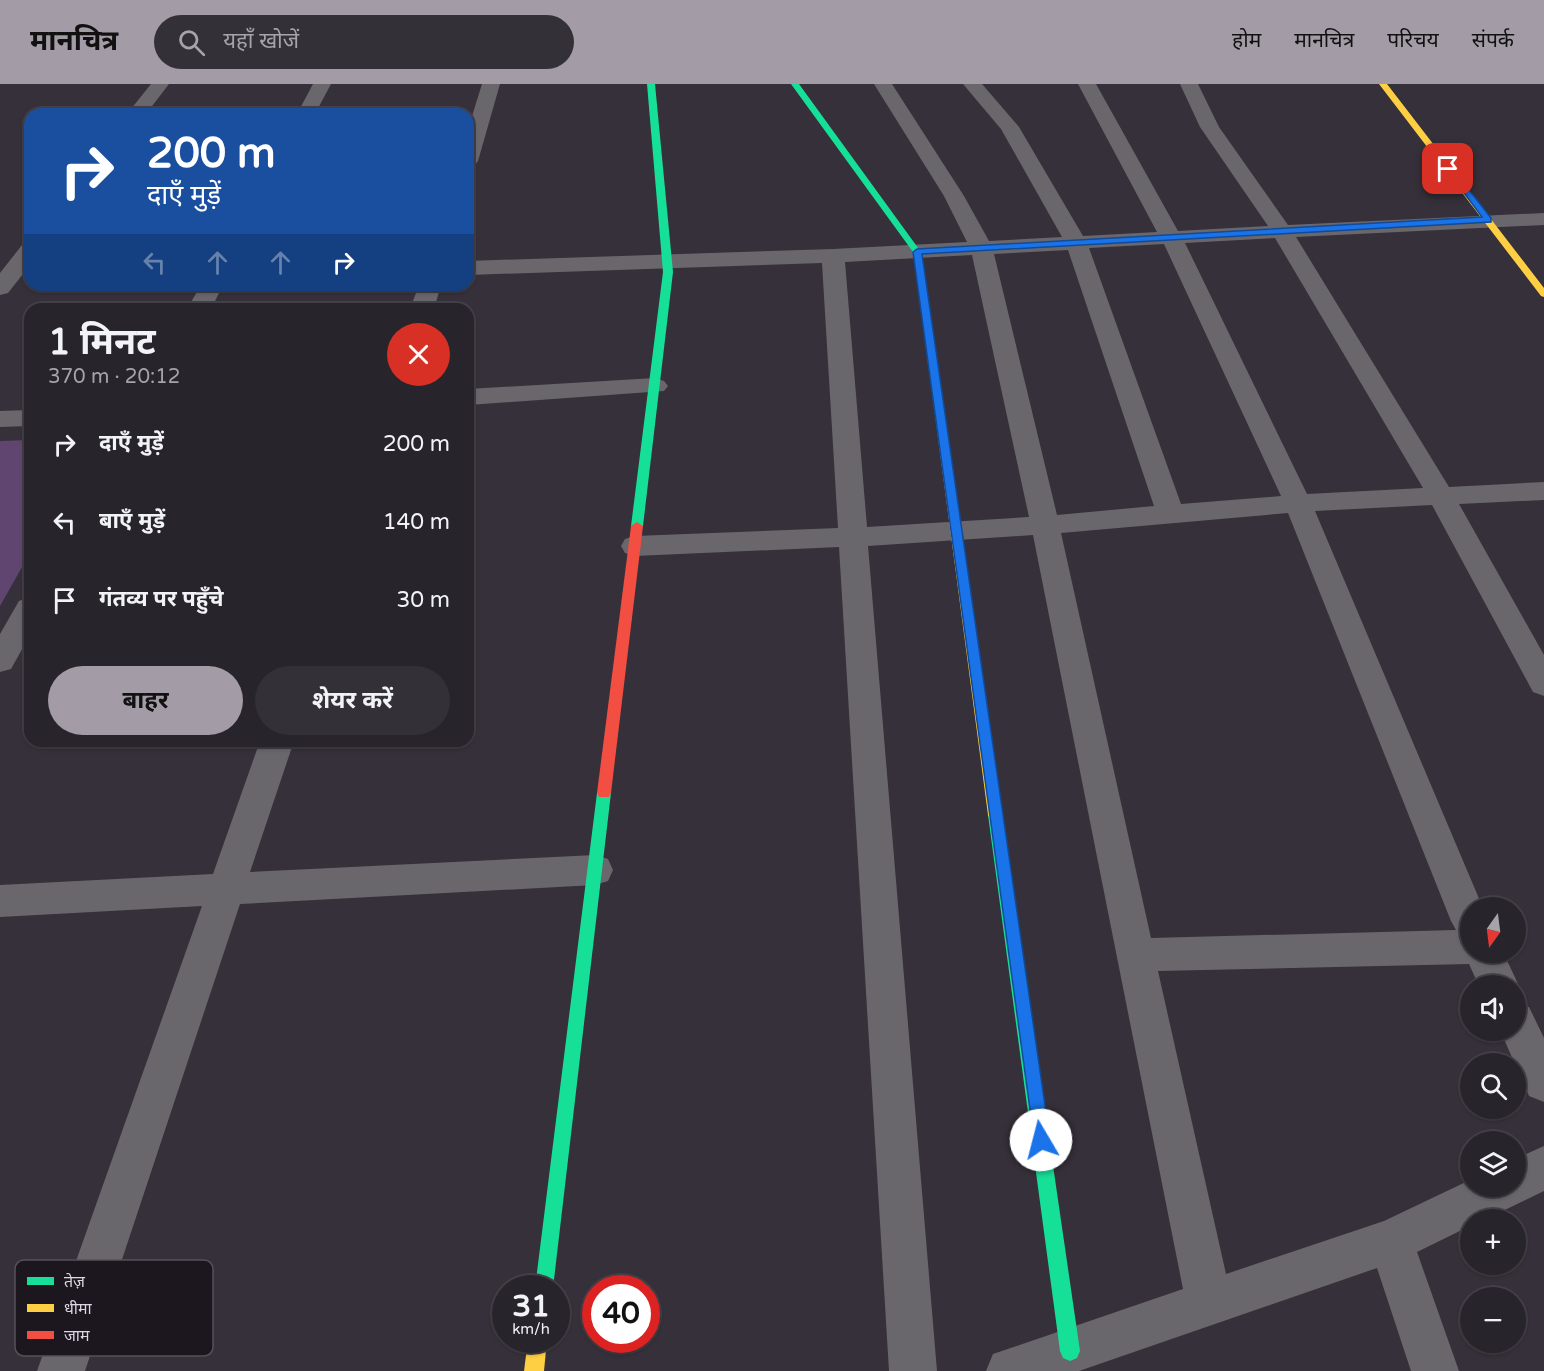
<!DOCTYPE html>
<html lang="hi">
<meta charset="utf-8">
<style>
:root{--surface:#28242c;--page:#343038;--text:#f1f3f6;--muted:#a5a4a9;--line:#444148;--accent:#a39ca7}
body{margin:0;font-family:"Varela Round","Noto Sans Devanagari",sans-serif;background:var(--page);color:var(--text);height:100vh;display:flex;flex-direction:column;font-size:22px;white-space:nowrap}
*{box-sizing:border-box;margin:0}
p{font-size:20px;color:var(--muted)}
.icon{flex:none;width:33px;height:33px;fill:none;stroke:currentColor;stroke-width:2;stroke-linecap:round;stroke-linejoin:round}
.map{position:relative;flex:1;overflow:hidden}
.side{position:absolute;left:24px;top:219px;width:450px;height:444px;display:flex;flex-direction:column;background:var(--surface);border-radius:18px;box-shadow:0 2px 4px #0004,0 0 0 2px var(--line)}
.side>*{flex:none}
.hud{position:absolute;left:24px;top:24px;width:450px;height:183px;border-radius:18px;box-shadow:0 2px 4px #0004,0 0 0 2px var(--line);background:#1a4fa0;color:#fff;overflow:hidden}
.needle{width:39px;rotate:194deg}
.buttons{position:absolute;left:1460px;top:813px;display:grid;gap:12px}
.buttons a{display:grid;place-items:center;width:66px;height:66px;border-radius:50%;background:var(--surface);box-shadow:0 2px 4px #0004,0 0 0 2px var(--line);font-size:30px}
.speed{position:absolute;left:492px;top:1191px;display:flex;gap:12px;font-size:30px;font-weight:700;text-align:center}
.speed>*{display:grid;place-content:center;width:78px;height:78px;border-radius:50%;background:var(--surface);box-shadow:0 2px 4px #0004,0 0 0 2px var(--line);line-height:1}
.speed small{font-size:15px;font-weight:400}
.speed .limit{border:9px solid #d22;background:#fff;color:#111}
.pin{position:absolute;display:grid;place-items:center;width:51px;height:51px;color:#fff;margin:-26px;border-radius:12px;box-shadow:0 3px 9px #0006}
.me{position:absolute;width:66px;margin:-33px;rotate:352deg;stroke-linejoin:round;filter:drop-shadow(0 0 4px #0008)}
.turn{display:flex;align-items:center;gap:21px;height:126px;padding:0 24px;font-size:27px}
.turn .icon{width:78px;height:78px;stroke-width:2.5}
.turn b{display:block;font-size:42px;line-height:51px}
.lanes{display:flex;align-items:center;height:57px;padding:0 24px;background:#0003;justify-content:center;gap:30px;direction:ltr}
.lanes .off{opacity:.35}
.round{display:grid;place-items:center;flex:none;width:63px;height:63px;border-radius:32px;background:var(--page)}
.headline{display:flex;align-items:center;justify-content:space-between;height:102px;padding:0 24px}
h1{font-size:36px;font-weight:700;line-height:45px}
.cta{display:flex;gap:12px;margin-top:auto;padding:12px 24px}
.cta a{flex:1;height:69px;border-radius:36px;background:var(--accent);color:#111;font-size:24px;font-weight:700;line-height:69px;text-align:center}
.cta a+a{background:var(--page);color:var(--text)}
ul{padding:0;list-style:none}
li{display:flex;align-items:center;gap:18px;height:78px;padding:0 24px}
li div{flex:1}
li b{display:block;font-size:22px}
li em{font-style:normal}
header{display:flex;align-items:center;gap:36px;box-sizing:border-box;height:84px;padding:0 30px;background:var(--accent);color:#111}
header strong{font-size:28px}
nav{display:flex;gap:33px;margin-inline-start:auto;font-size:21px}
.search{width:420px;height:54px;background:var(--page);display:flex;align-items:center;gap:15px;box-sizing:border-box;padding:0 21px;border-radius:33px;color:var(--muted);font-size:22px}
.map>svg:first-child{display:block}
.green{fill:#604570}
.lines{fill:none;stroke-linecap:round;stroke-linejoin:round}
.street{fill:#6a676c;fill-rule:evenodd}
.fast{fill:#16e098;fill-rule:evenodd}
.slow{fill:#ffcf43;fill-rule:evenodd}
.jam{fill:#f24e42;fill-rule:evenodd}
.route{fill:#1a73e8;stroke:#114b97;stroke-width:1.5}
.key{fill:#1c161f;stroke:#56505a;stroke-width:1.5}
.key-label{font-size:16px;fill:#ded6e2}
</style>
<header>
<strong>मानचित्र</strong>
<div class="search"><svg class="icon" aria-label="search" viewBox="0 0 24 24"><circle cx="10" cy="10" r="6"/><path d="M15 15l6 6"/></svg>यहाँ खोजें</div>
<nav><a>होम</a><a>मानचित्र</a><a>परिचय</a><a>संपर्क</a></nav>
</header>
<div class="map">
<svg width="1544" height="1287" viewBox="0 0 1544 1287">
<rect width="100%" height="100%" fill="#36303a"/>
<path class="green" d="M 30,356 L 30,469 L 0,522 L 0,357 Z"/>
<g class="lines">
<path class="street" d="M 151,0 L 169,0 L 146,30 L 127,30 Z
M 313,0 L 331,0 L 315,30 L 297,30 Z
M 482,0 L 500,0 L 478,77 L 475,81 L 468,83 L 468,45 Z
M 874,0 L 892,0 L 964,112 L 989,157 L 1062,153 L 1001,45 L 963,0 L 982,0 L 1019,43 L 1083,152 L 1157,148 L 1078,0 L 1096,0 L 1178,147 L 1268,142 L 1200,43 L 1180,0 L 1198,0 L 1219,43 L 1288,141 L 1544,129 L 1544,141 L 1296,153 L 1449,403 L 1544,398 L 1544,416 L 1459,420 L 1544,571 L 1544,612 L 1533,608 L 1432,421 L 1315,427 L 1483,824 L 1470,824 L 1470,868 L 1503,868 L 1519,902 L 1515,910 L 1515,902 L 1479,902 L 1469,880 L 1158,887 L 1226,1190 L 1384,1137 L 1470,1096 L 1470,1102 L 1515,1102 L 1515,1075 L 1544,1062 L 1544,1107 L 1484,1136 L 1470,1136 L 1470,1142 L 1417,1168 L 1459,1287 L 1411,1287 L 1377,1184 L 1079,1287 L 986,1287 L 993,1270 L 1183,1205 L 1033,451 L 868,462 L 937,1287 L 889,1287 L 839,463 L 635,472 L 625,469 L 621,462 L 625,455 L 635,452 L 838,444 L 822,179 L 468,191 L 468,177 L 833,165 L 967,158 L 944,112 ZM 1275,154 L 1423,404 L 1307,410 L 1185,159 ZM 1164,160 L 1281,412 L 1181,420 L 1089,164 ZM 1068,166 L 1154,422 L 1057,431 L 994,170 ZM 972,171 L 1029,433 L 867,443 L 845,178 ZM 1288,429 L 1451,837 L 1456,846 L 1151,854 L 1061,449 Z
M 30,159 L 30,181 L 8,209 L 0,211 L 0,189 L 22,161 Z
M 201,201 L 223,201 L 211,225 L 187,225 Z
M 419,201 L 441,201 L 434,225 L 410,225 Z
M 655,294 L 664,297 L 668,302 L 664,307 L 468,321 L 468,305 Z
M 30,326 L 30,342 L 0,343 L 0,327 Z
M 30,513 L 30,551 L 11,585 L 0,588 L 0,550 L 19,517 Z
M 260,657 L 294,657 L 250,788 L 595,771 L 608,775 L 613,786 L 608,797 L 595,801 L 240,820 L 85,1287 L 37,1287 L 202,822 L 0,833 L 0,801 L 213,790 Z
M 1515,918 L 1529,923 L 1544,954 L 1544,1018 L 1529,1012 L 1500,946 L 1515,946 Z"/>
<path class="fast" d="M 647,0 L 655,0 L 673,188 L 643,442 L 637,446 L 631,442 L 663,188 Z
M 791,0 L 799,0 L 921,168 L 947,346 L 946,348 L 942,349 L 937,346 L 913,168 Z
M 604,703 L 609,705 L 611,709 L 553,1204 L 535,1204 L 597,709 L 599,705 Z
M 995,725 L 1000,727 L 1002,731 L 1080,1267 L 1077,1274 L 1070,1277 L 1063,1274 L 1060,1267 L 988,731 L 990,727 Z"/>
<path class="slow" d="M 1379,0 L 1387,0 L 1544,204 L 1544,213 L 1541,212 Z
M 942,343 L 947,346 L 1002,731 L 1000,735 L 995,737 L 990,735 L 988,731 L 937,346 Z
M 528,1256 L 547,1256 L 544,1287 L 524,1287 Z"/>
<path class="jam" d="M 637,438 L 643,442 L 611,709 L 609,713 L 599,713 L 597,709 L 631,442 Z"/>
</g>
<path class="route" d="M 1445,83 L 1451,83 L 1491,134 L 1491,138 L 922,170 L 1050,1056 L 1047,1062 L 1041,1064 L 1035,1062 L 913,168 L 917,165 L 1482,133 Z"/>
<rect x="15" y="1176" width="198" height="96" rx="9" class="key"/>
<rect x="27" y="1193" width="27" height="8" fill="#16e098"/>
<rect x="27" y="1220" width="27" height="8" fill="#ffcf43"/>
<rect x="27" y="1247" width="27" height="8" fill="#f24e42"/>
<g class="key-label">
<text x="64" y="1203">तेज़</text>
<text x="64" y="1230">धीमा</text>
<text x="64" y="1257">जाम</text>
</g>
</svg>
<div class="buttons">
<a><svg class="needle" viewBox="-14 -14 28 28"><path d="M0-13l5 13h-10z" fill="#e53935"/><path d="M0 13l5-13h-10z" fill="#a5a4a9"/></svg></a>
<a><svg class="icon" aria-label="sound" viewBox="0 0 24 24"><path d="M4 9h4l5-4v14l-5-4H4zM17 9q2 3 0 6"/></svg></a>
<a><svg class="icon" aria-label="search" viewBox="0 0 24 24"><circle cx="10" cy="10" r="6"/><path d="M15 15l6 6"/></svg></a>
<a><svg class="icon" aria-label="layers" viewBox="0 0 24 24"><path d="M12 4l9 5-9 5-9-5zM3 14l9 5 9-5"/></svg></a>
<a>+</a>
<a>−</a>
</div>
<div class="speed"><div>31<small>km/h</small></div><div class="limit">40</div></div>
<div class="pin" style="left:1448px;top:85px;background:#d93025"><svg class="icon" aria-label="arrive" viewBox="0 0 24 24"><path d="M6 21V4h12l-3 4 3 4H6"/></svg></div>
<svg class="me" style="left:1041px;top:1056px" viewBox="-20 -20 40 40"><circle r="19" fill="#fff"/><path d="M0-13L10 11 0 6-10 11z" fill="#1a73e8"/></svg>
<div class="hud">
<div class="turn"><svg class="icon" aria-label="right" viewBox="0 0 24 24"><path d="M7 20v-9h11M14 6l5 5-5 5"/></svg><div><b>200 m</b>दाएँ मुड़ें</div></div>
<div class="lanes"><svg class="icon off" aria-label="left" viewBox="0 0 24 24"><path d="M17 20v-9H6M10 6l-5 5 5 5"/></svg><svg class="icon off" aria-label="ahead" viewBox="0 0 24 24"><path d="M12 20V5M6 11l6-6 6 6"/></svg><svg class="icon off" aria-label="ahead" viewBox="0 0 24 24"><path d="M12 20V5M6 11l6-6 6 6"/></svg><svg class="icon" aria-label="right" viewBox="0 0 24 24"><path d="M7 20v-9h11M14 6l5 5-5 5"/></svg></div>
</div>
<section class="side">
<div class="headline"><div><h1>1 मिनट</h1><p>370 m · 20:12</p></div><a class="round" style="background:#d93025;color:#fff"><svg class="icon" aria-label="close" viewBox="0 0 24 24"><path d="M6 6l12 12M18 6L6 18"/></svg></a></div>
<ul>
<li><svg class="icon" aria-label="right" viewBox="0 0 24 24"><path d="M7 20v-9h11M14 6l5 5-5 5"/></svg><div><b>दाएँ मुड़ें</b></div><em>200 m</em></li>
<li><svg class="icon" aria-label="left" viewBox="0 0 24 24"><path d="M17 20v-9H6M10 6l-5 5 5 5"/></svg><div><b>बाएँ मुड़ें</b></div><em>140 m</em></li>
<li><svg class="icon" aria-label="arrive" viewBox="0 0 24 24"><path d="M6 21V4h12l-3 4 3 4H6"/></svg><div><b>गंतव्य पर पहुँचे</b></div><em>30 m</em></li>
</ul>
<div class="cta"><a>बाहर</a><a>शेयर करें</a></div>
</section>
</div>
